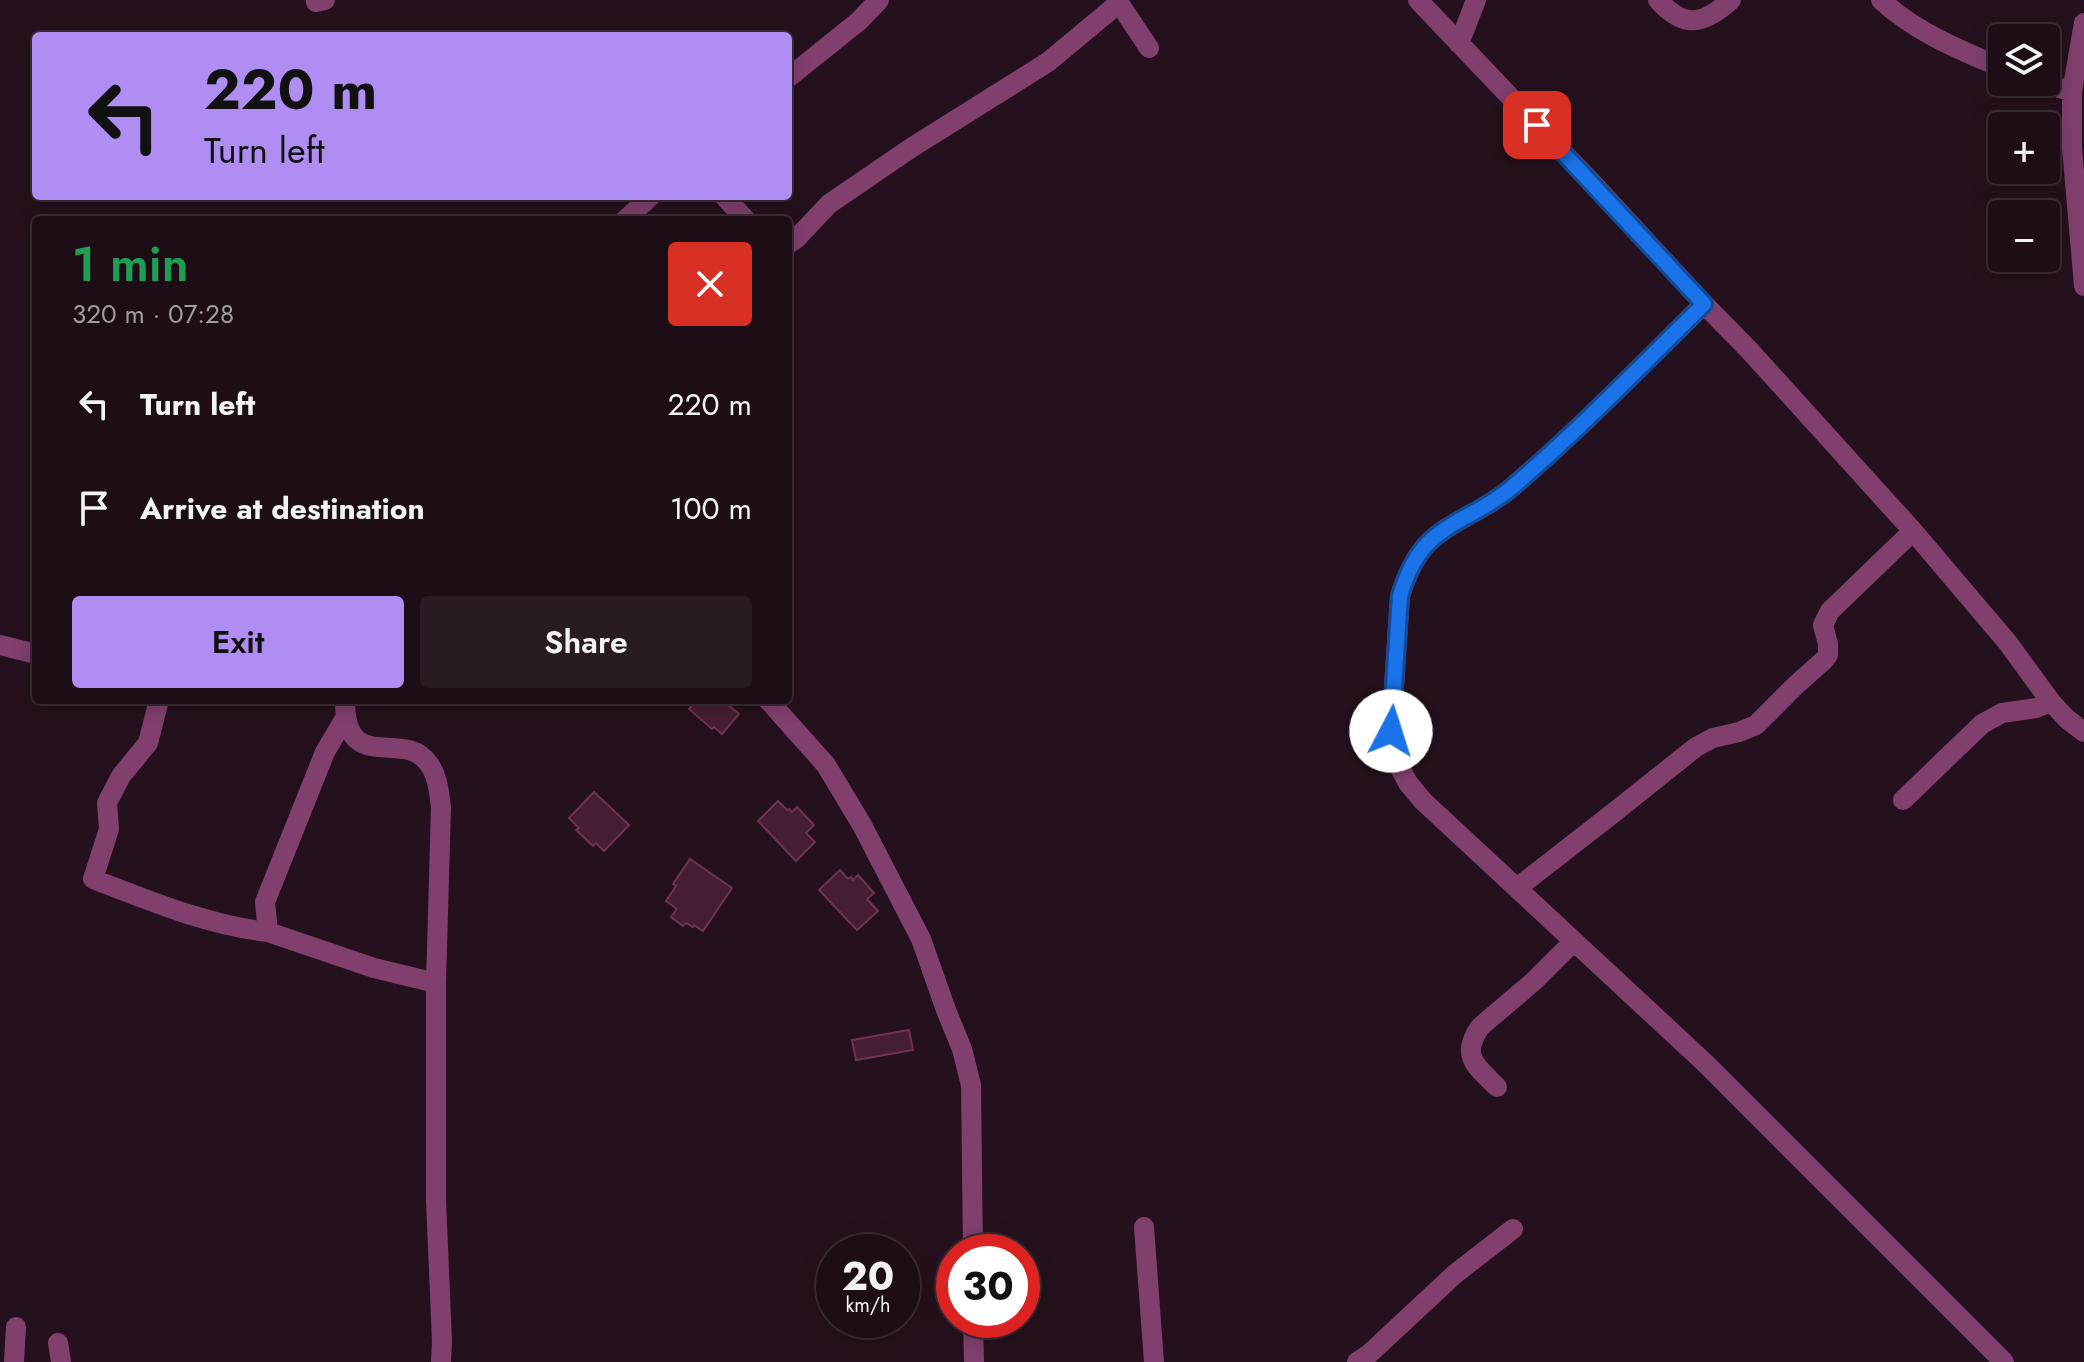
<!DOCTYPE html>
<meta charset="utf-8">
<style>
:root{--surface:#1c0d16;--page:#291b23;--text:#f1f3f6;--muted:#a09ca1;--line:#3a2d35;--accent:#af8df3}
body{margin:0;font-family:Jost,sans-serif;background:var(--page);color:var(--text);height:100vh;display:flex;flex-direction:column;font-size:30px;white-space:nowrap}
*{box-sizing:border-box;margin:0}
p{font-size:26px;color:var(--muted)}
.icon{flex:none;width:44px;height:44px;fill:none;stroke:currentColor;stroke-width:2;stroke-linecap:round;stroke-linejoin:round}
.map{position:relative;flex:1;overflow:hidden}
.side{position:absolute;left:32px;top:216px;width:760px;height:488px;display:flex;flex-direction:column;background:var(--surface);border-radius:8px;box-shadow:0 4px 20px #0003,0 0 0 2px var(--line)}
.side>*{flex:none}
.guide{position:absolute;left:32px;top:32px;width:760px;height:168px;border-radius:8px;box-shadow:0 4px 20px #0003,0 0 0 2px var(--line);background:#af8df3;color:#111;overflow:hidden}
.controls{position:absolute;left:1988px;top:24px;display:grid;gap:16px}
.controls a{display:grid;place-items:center;width:72px;height:72px;border-radius:8px;background:var(--surface);box-shadow:0 4px 20px #0003,0 0 0 2px var(--line);font-size:40px}
.speed{position:absolute;left:816px;top:1234px;display:flex;gap:16px;font-size:40px;font-weight:700;text-align:center}
.speed>*{display:grid;place-content:center;width:104px;height:104px;border-radius:50%;background:var(--surface);box-shadow:0 4px 20px #0003,0 0 0 2px var(--line);line-height:1}
.speed small{font-size:20px;font-weight:400}
.speed .limit{border:12px solid #d22;background:#fff;color:#111}
.pin{position:absolute;display:grid;place-items:center;width:68px;height:68px;color:#fff;margin:-34px;border-radius:16px;box-shadow:0 4px 12px #0006}
.me{position:absolute;width:88px;margin:-44px;rotate:5deg;stroke-linejoin:round;filter:drop-shadow(0 0 6px #0008)}
.turn{display:flex;align-items:center;gap:28px;height:168px;padding:0 40px;font-size:36px}
.turn .icon{width:104px;height:104px;stroke-width:2.5}
.turn b{display:block;font-size:56px;line-height:68px}
.round{display:grid;place-items:center;flex:none;width:84px;height:84px;border-radius:8px;background:var(--page)}
.headline{display:flex;align-items:center;justify-content:space-between;height:136px;padding:0 40px}
h1{font-size:48px;font-weight:600;line-height:60px;color:#1e9e55}
.action{display:flex;gap:16px;margin-top:auto;padding:16px 40px}
.action a{flex:1;height:92px;border-radius:8px;background:var(--accent);color:#111;font-size:32px;font-weight:600;line-height:92px;text-align:center}
.action a+a{background:var(--page);color:var(--text)}
ul{padding:0;list-style:none}
li{display:flex;align-items:center;gap:24px;height:104px;padding:0 40px}
li div{flex:1}
li b{display:block;font-size:30px}
li em{font-style:normal}
.map>svg:first-child{display:block}
.building{fill:#451e33;stroke:#6f3254;stroke-width:2}
.lines{fill:none;stroke-linecap:round;stroke-linejoin:round}
.minor{stroke:#813f6e;stroke-width:20}
.route-casing{stroke:#114b97;stroke-width:20}
.route{stroke:#1a73e8;stroke-width:14}
</style>
<div class="map">
<svg width="2084" height="1362" viewBox="0 0 2084 1362">
<rect width="100%" height="100%" fill="#25111d"/>
<path class="building" d="M 697,700 L 722,700 L 739,714 L 722,734 L 714,727 L 712,729 L 689,709 Z
M 594,792 L 629,825 L 604,851 L 596,843 L 593,846 L 576,830 L 579,828 L 569,818 Z
M 778,801 L 787,810 L 789,809 L 792,812 L 797,807 L 814,825 L 806,833 L 815,842 L 796,861 L 758,821 Z
M 690,859 L 732,888 L 703,931 L 694,925 L 693,927 L 686,923 L 683,926 L 671,917 L 677,909 L 666,901 L 676,886 L 673,884 Z
M 840,870 L 848,879 L 851,877 L 853,880 L 858,875 L 874,893 L 867,899 L 878,911 L 857,930 L 819,890 Z
M 909,1030 L 913,1050 L 856,1060 L 852,1040 Z"/>
<g class="lines">
<path class="minor" d="M 1117,0 L 1149,48
M 1418,0 L 1596,187 L 1704,304 L 1750,351 L 1913,531 L 2008,643 L 2051,702 L 2067,719 L 2084,732
M 1658,0 C 1684,29 1703,25 1731,0
M 1881,0 C 1915,32 1960,50 2002,68
M 316,2 L 325,0
M 2084,23 L 2072,92 L 2072,148 L 2084,286
M 1459,44 L 1476,0
M 788,78 L 859,21 L 879,0
M 2042,82 L 2072,92
M 724,196 L 746,220
M 625,220 L 651,196
M 788,244 L 796,239 L 829,204 L 911,148 L 1048,62 L 1119,3
M 1704,304 C 1640,367 1578,431 1510,489 C 1486,510 1452,520 1429,542 C 1414,557 1406,577 1400,596 L 1391,731 L 1397,762 L 1408,783 L 1423,801 L 1705,1063 L 2004,1362
M 0,645 L 36,654
M 159,700 L 148,743 L 121,776 L 107,803 L 109,829 L 93,879 C 150,901 207,925 268,932
M 345,700 C 345,777 404,727 429,764 C 438,776 439,793 441,807 L 436,983 L 436,1200 L 442,1341 L 441,1362
M 768,700 L 826,765 L 862,825 L 921,939 L 946,1010 L 962,1049 L 971,1085 L 973,1252
M 345,718 L 325,752 L 265,902 L 268,932 L 374,968 L 436,983
M 1903,800 L 1982,724 L 2002,713 L 2036,708 L 2051,702
M 1517,888 L 1612,814 L 1696,747 L 1713,738 L 1739,732 L 1756,725 L 1795,686 L 1824,660 L 1828,655 L 1828,644 L 1823,625 L 1830,611 L 1913,531
M 1497,1087 C 1476,1066 1460,1056 1480,1027 L 1534,981 L 1573,942
M 1144,1227 L 1154,1362
M 973,1320 L 974,1362
M 58,1343 L 61,1362
M 14,1362 L 16,1327
M 1357,1362 L 1368,1355 L 1455,1274 L 1513,1229"/>
</g>
<g class="lines">
<g class="route-casing">
<path id="route" d="M 1391,731 L 1400,596 C 1406,576 1414,557 1429,542 C 1452,520 1485,510 1510,489 C 1578,431 1640,367 1704,304 L 1537,125"/>
</g>
<use href="#route" class="route"/>
</g>
</svg>
<div class="controls">
<a><svg class="icon" aria-label="layers" viewBox="0 0 24 24"><path d="M12 4l9 5-9 5-9-5zM3 14l9 5 9-5"/></svg></a>
<a>+</a>
<a>−</a>
</div>
<div class="speed"><div>20<small>km/h</small></div><div class="limit">30</div></div>
<div class="pin" style="left:1537px;top:125px;background:#d93025"><svg class="icon" aria-label="arrive" viewBox="0 0 24 24"><path d="M6 21V4h12l-3 4 3 4H6"/></svg></div>
<svg class="me" style="left:1391px;top:731px" viewBox="-20 -20 40 40"><circle r="19" fill="#fff"/><path d="M0-13L10 11 0 6-10 11z" fill="#1a73e8"/></svg>
<div class="guide">
<div class="turn"><svg class="icon" aria-label="left" viewBox="0 0 24 24"><path d="M17 20v-9H6M10 6l-5 5 5 5"/></svg><div><b>220 m</b>Turn left</div></div>
</div>
<section class="side">
<div class="headline"><div><h1>1 min</h1><p>320 m · 07:28</p></div><a class="round" style="background:#d93025;color:#fff"><svg class="icon" aria-label="close" viewBox="0 0 24 24"><path d="M6 6l12 12M18 6L6 18"/></svg></a></div>
<ul>
<li><svg class="icon" aria-label="left" viewBox="0 0 24 24"><path d="M17 20v-9H6M10 6l-5 5 5 5"/></svg><div><b>Turn left</b></div><em>220 m</em></li>
<li><svg class="icon" aria-label="arrive" viewBox="0 0 24 24"><path d="M6 21V4h12l-3 4 3 4H6"/></svg><div><b>Arrive at destination</b></div><em>100 m</em></li>
</ul>
<div class="action"><a>Exit</a><a>Share</a></div>
</section>
</div>
